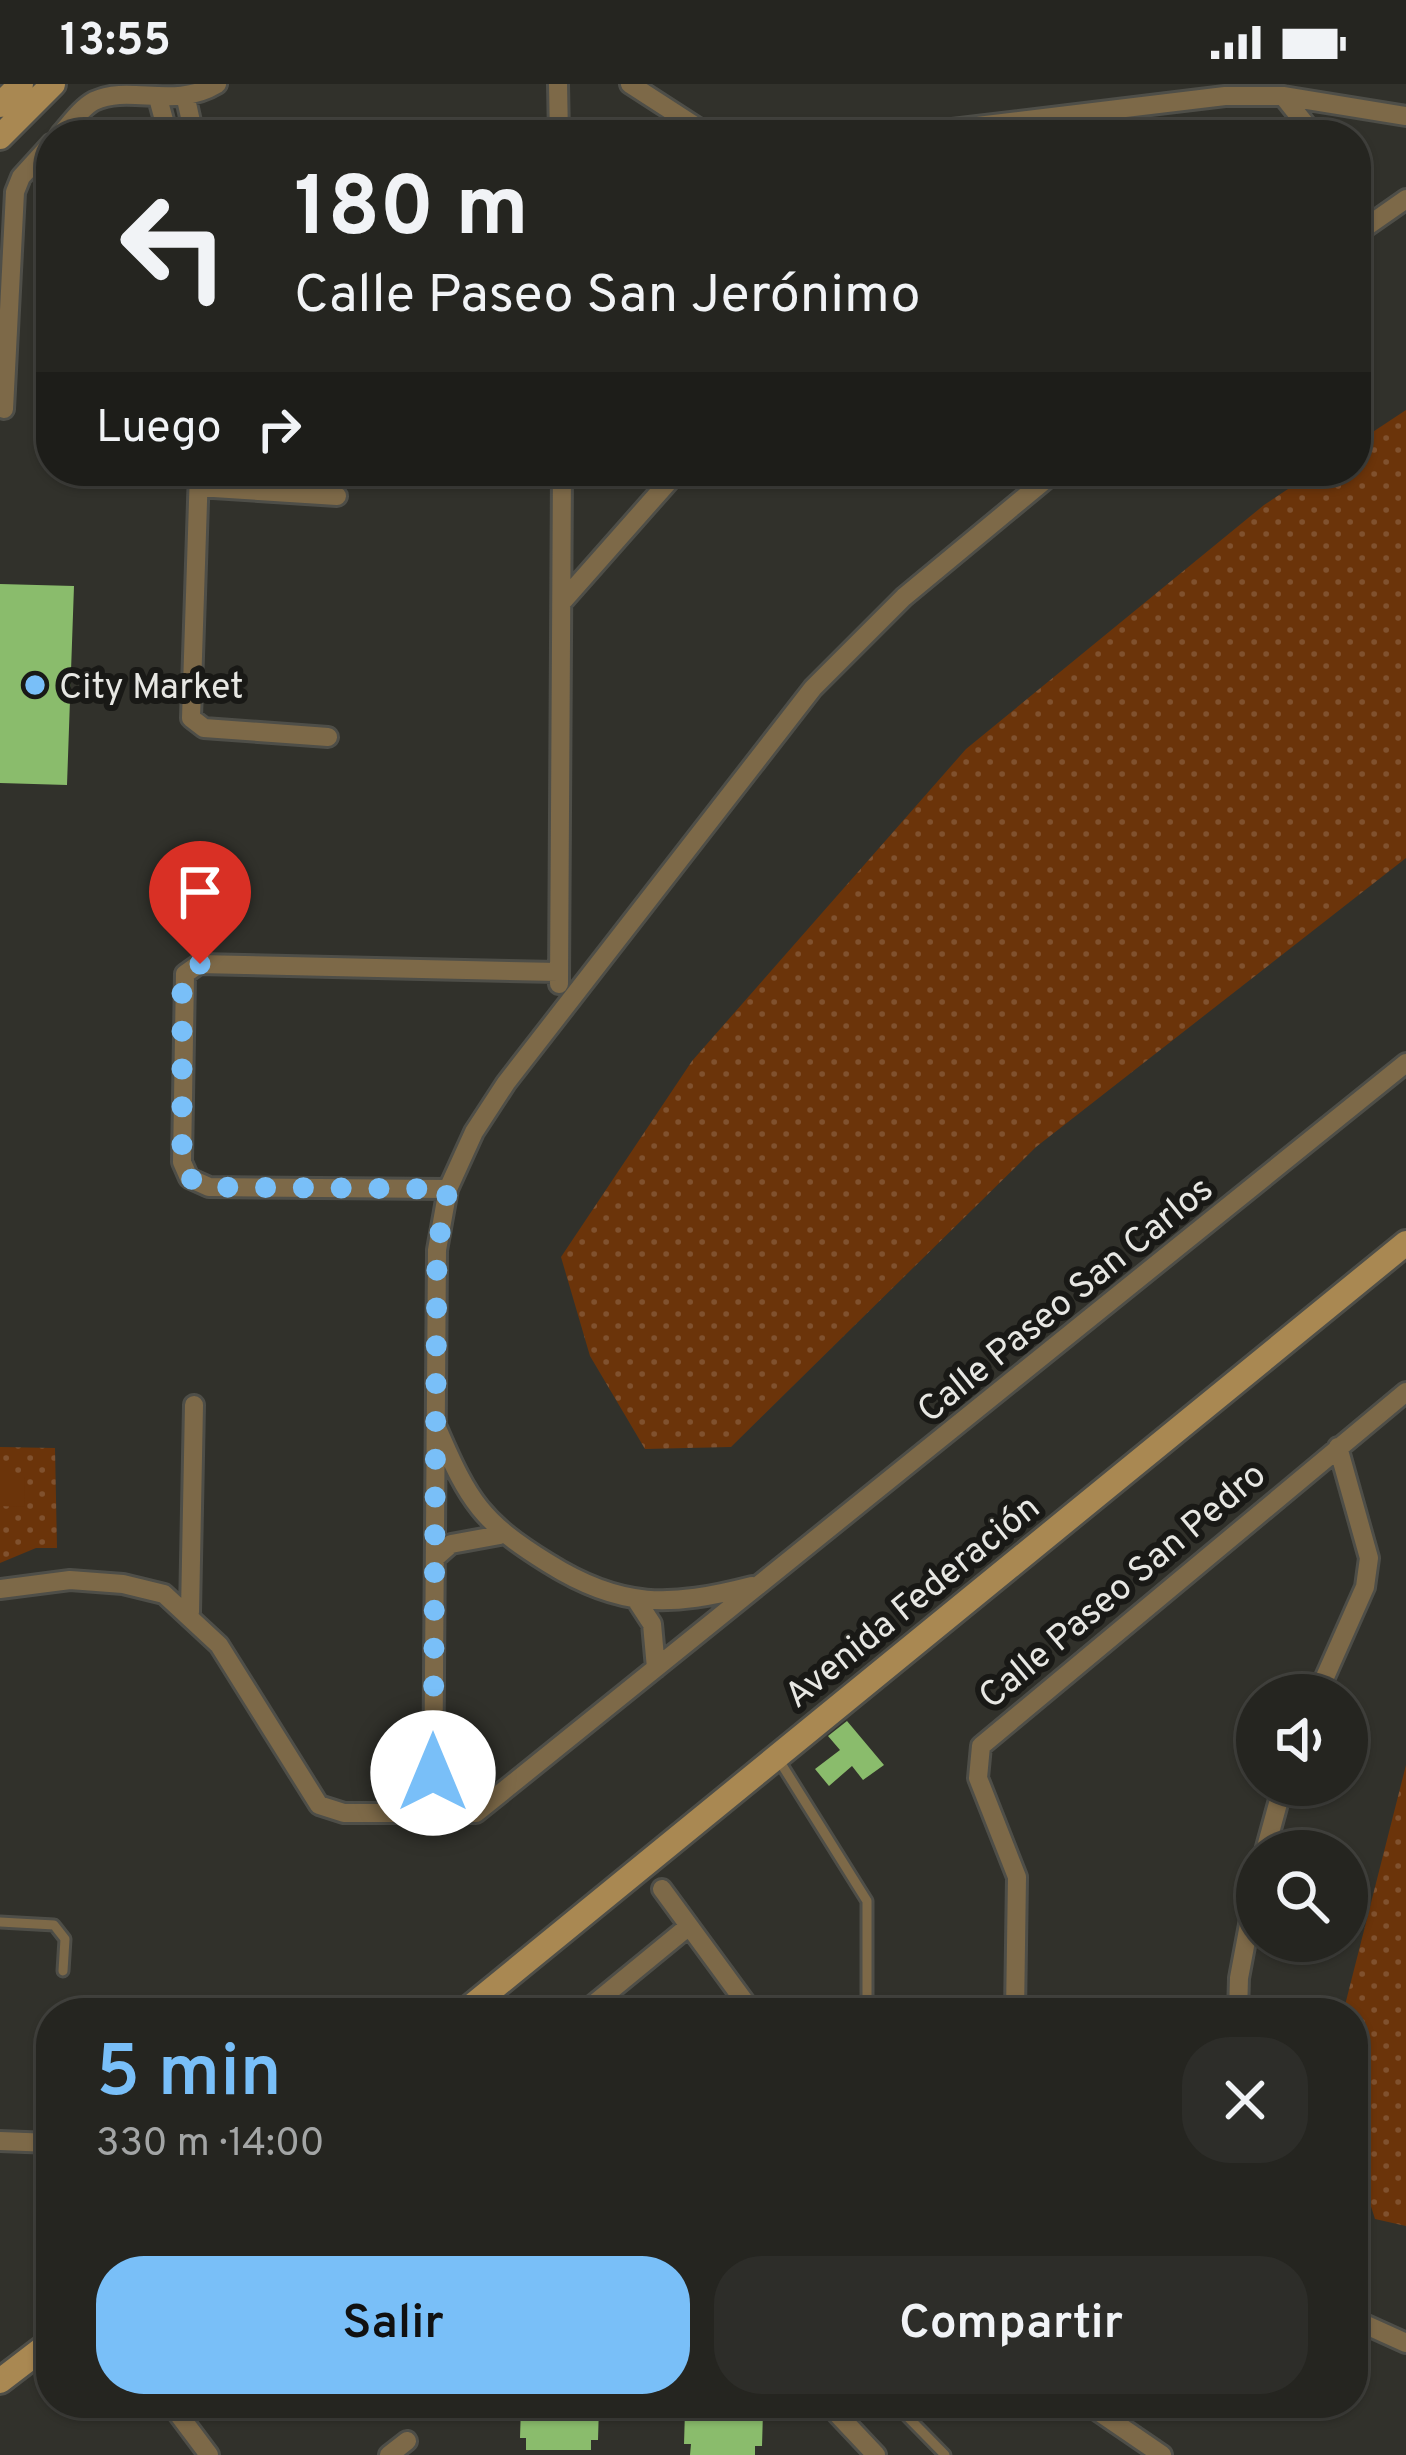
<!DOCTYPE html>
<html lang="es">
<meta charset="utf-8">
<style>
:root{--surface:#252520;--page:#2d2d29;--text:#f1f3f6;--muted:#a3a5a5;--line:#42423e;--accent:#79bff8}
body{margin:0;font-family:Overpass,sans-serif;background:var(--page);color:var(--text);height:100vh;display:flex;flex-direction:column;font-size:45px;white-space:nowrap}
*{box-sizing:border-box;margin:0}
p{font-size:39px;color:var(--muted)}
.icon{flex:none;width:66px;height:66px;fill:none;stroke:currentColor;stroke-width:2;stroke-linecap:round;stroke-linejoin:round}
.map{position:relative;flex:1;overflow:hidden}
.details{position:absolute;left:36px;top:1914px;width:1332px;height:420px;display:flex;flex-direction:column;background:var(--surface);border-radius:48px;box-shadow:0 3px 9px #0004,0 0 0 3px var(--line)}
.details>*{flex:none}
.hud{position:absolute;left:36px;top:36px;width:1335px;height:366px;border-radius:48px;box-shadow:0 3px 9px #0004,0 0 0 3px var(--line);background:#252520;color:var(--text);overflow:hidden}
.tools{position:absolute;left:1236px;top:1590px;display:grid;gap:24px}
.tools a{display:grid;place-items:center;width:132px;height:132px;border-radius:50%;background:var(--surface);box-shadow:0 3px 9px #0004,0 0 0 3px var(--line);font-size:60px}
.pin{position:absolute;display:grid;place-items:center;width:102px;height:102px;color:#fff;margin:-123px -51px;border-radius:50% 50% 50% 0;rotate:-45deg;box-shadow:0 0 12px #0007}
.pin .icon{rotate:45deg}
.me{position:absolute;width:132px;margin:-66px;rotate:0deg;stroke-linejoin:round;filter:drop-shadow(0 0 9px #0008)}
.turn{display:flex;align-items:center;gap:42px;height:252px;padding:0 60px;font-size:54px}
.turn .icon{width:156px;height:156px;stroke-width:2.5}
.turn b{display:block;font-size:84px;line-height:102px}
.then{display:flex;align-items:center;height:114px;padding:0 60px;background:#0003;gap:24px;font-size:45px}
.round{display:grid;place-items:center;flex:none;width:126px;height:126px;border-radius:48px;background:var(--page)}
.summary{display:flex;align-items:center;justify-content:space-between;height:204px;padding:0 60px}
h1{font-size:72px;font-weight:600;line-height:90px;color:var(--accent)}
.cta{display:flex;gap:24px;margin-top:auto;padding:24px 60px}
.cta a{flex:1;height:138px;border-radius:48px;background:var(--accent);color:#111;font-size:48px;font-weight:600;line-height:138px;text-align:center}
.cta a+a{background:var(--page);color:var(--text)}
.status{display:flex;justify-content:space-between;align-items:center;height:84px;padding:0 60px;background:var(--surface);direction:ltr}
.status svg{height:33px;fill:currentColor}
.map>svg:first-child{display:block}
.green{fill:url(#green-dots)}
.pitch{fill:#6b340a}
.building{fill:#8abc6c}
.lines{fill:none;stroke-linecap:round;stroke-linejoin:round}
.lane-casing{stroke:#4e4e48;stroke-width:15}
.street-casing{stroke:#4e4e48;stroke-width:24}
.secondary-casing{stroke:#4e4e48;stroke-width:30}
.lane{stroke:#7d6948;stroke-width:9}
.street{stroke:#7d6948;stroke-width:18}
.secondary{stroke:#a98852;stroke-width:24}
.route{stroke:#79bff8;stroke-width:21;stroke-dasharray:0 37.8}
.poi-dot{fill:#79bff8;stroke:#191916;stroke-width:4.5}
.labels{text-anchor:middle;stroke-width:12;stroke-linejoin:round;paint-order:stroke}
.poi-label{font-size:36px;fill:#e7e7e3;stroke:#191916;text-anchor:start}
.street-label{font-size:36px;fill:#e7e7e3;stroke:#191916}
</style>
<div class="status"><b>13:55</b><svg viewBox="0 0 49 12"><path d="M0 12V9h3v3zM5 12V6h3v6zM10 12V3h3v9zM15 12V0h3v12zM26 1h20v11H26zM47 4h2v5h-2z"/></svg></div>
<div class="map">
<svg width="1406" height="2371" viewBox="0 0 1406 2371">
<defs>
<pattern id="green-dots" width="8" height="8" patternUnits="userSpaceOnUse" patternTransform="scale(3)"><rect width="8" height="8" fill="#6b340a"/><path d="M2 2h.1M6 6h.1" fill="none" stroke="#80512e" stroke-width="1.8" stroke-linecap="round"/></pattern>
</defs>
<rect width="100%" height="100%" fill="#31312b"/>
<path class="green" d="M 1406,326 L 1406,774 L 1036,1063 L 731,1363 L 645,1365 L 590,1272 L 561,1173 L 692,977 L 966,665 L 1264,421 L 1315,387 L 1356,387 L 1356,359 Z
M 0,1363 L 55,1364 L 57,1464 L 36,1464 L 0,1479 Z
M 1406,1681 L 1406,2142 L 1375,2135 L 1353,2066 L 1353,1929 L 1343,1929 Z"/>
<path class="pitch" d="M 0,1393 L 25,1393 L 24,1423 L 0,1422 Z"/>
<path class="building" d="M 0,500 L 74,502 L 67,701 L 0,699 Z
M 847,1637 L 884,1681 L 863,1696 L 852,1682 L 829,1702 L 815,1685 L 840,1666 L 828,1652 Z
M 556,2319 L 599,2322 L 598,2356 L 591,2356 L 591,2366 L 526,2366 L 526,2354 L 520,2354 L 521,2321 Z
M 695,2319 L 757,2319 L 757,2328 L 763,2328 L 762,2362 L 755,2362 L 755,2371 L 690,2371 L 691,2360 L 684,2360 L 685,2327 L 694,2327 Z"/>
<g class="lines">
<g class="lane-casing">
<path id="lane" d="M 777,1673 L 867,1817 L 867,1929
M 0,1838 L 54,1841 L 65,1855 L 63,1887
M 894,2319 L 945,2371"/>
</g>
<g class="street-casing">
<path id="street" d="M 558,0 L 559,51
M 630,0 L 709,51
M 1283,12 L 1314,51
M 158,14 L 168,51
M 186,15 L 194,51
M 60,51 C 70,40 81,24 94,17 C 130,0 174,26 217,0
M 902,51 L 1225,12 L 1283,12 L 1406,32
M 1356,150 L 1406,115
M 4,325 L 15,108 L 21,93 L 51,60
M 199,387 L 191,634 L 204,644 L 328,653
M 198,403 L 337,412
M 563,517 L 678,387
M 559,900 L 562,387
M 448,1105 L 209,1103 L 189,1094 L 182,1078 L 185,890 L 199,880 L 558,888
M 438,1346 C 469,1418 482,1438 548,1479 C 621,1525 670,1523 752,1502
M 435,1474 L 451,1460 L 500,1451
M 0,1505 L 70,1496 L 123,1500 L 164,1510 L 219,1561 L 319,1721 L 344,1729 L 476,1729 L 1406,979
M 637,1517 L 652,1540 L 656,1584
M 190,1528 L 194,1321
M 1317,1611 L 1365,1503 L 1369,1474 L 1338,1363
M 433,1732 L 437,1166 L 448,1105 L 474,1048 L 506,999 L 813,604 L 904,513 L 1056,387
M 1265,1767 L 1283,1701
M 662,1805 L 753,1929
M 583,1929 L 689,1842
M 1015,1929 L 1017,1793 L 978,1694 L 981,1662 L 1406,1308
M 1238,1929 L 1239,1894 L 1257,1798
M 0,2057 L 51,2059
M 1353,2235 L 1406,2259
M 170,2319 L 209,2371
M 827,2319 L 876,2371
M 1086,2319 L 1162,2371
M 389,2371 L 407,2357"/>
</g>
<g class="secondary-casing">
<path id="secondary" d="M 0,21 L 21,0
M 0,53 L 53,0
M 463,1929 L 1406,1159
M 0,2297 L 51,2258"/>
</g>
<use href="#lane" class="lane"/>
<use href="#street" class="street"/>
<use href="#secondary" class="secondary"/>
</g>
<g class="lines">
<path class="route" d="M 200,880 L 185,890 L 182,901 L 182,1078 L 189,1094 L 209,1103 L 448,1105 L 437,1166 L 433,1689"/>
</g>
<circle class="poi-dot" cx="35" cy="601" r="12"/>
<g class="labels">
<g class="poi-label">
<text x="59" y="614">City Market</text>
</g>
<g class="street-label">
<text transform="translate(1064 1214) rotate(-39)" y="13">Calle Paseo San Carlos</text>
<text transform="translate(1121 1500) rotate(-40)" y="13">Calle Paseo San Pedro</text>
<text transform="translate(911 1516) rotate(-39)" y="13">Avenida Federación</text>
</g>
</g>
</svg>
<div class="tools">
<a><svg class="icon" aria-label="sound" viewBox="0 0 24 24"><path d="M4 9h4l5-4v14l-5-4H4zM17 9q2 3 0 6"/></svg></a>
<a><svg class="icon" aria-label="search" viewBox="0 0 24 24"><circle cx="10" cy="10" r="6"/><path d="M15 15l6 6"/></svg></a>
</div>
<div class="pin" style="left:200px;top:880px;background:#d93025"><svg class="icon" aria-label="arrive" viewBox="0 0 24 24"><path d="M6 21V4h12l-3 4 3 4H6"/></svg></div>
<svg class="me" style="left:433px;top:1689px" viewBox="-20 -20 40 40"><circle r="19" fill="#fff"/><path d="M0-13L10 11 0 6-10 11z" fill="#79bff8"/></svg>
<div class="hud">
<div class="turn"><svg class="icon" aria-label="left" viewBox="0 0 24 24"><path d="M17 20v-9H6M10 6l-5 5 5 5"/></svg><div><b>180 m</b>Calle Paseo San Jerónimo</div></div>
<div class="then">Luego<svg class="icon" aria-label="right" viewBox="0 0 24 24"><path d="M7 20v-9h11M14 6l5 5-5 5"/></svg></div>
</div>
<section class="details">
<div class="summary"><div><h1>5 min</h1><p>330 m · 14:00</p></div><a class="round"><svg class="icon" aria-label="close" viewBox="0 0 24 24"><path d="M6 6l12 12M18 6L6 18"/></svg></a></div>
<div class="cta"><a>Salir</a><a>Compartir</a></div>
</section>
</div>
